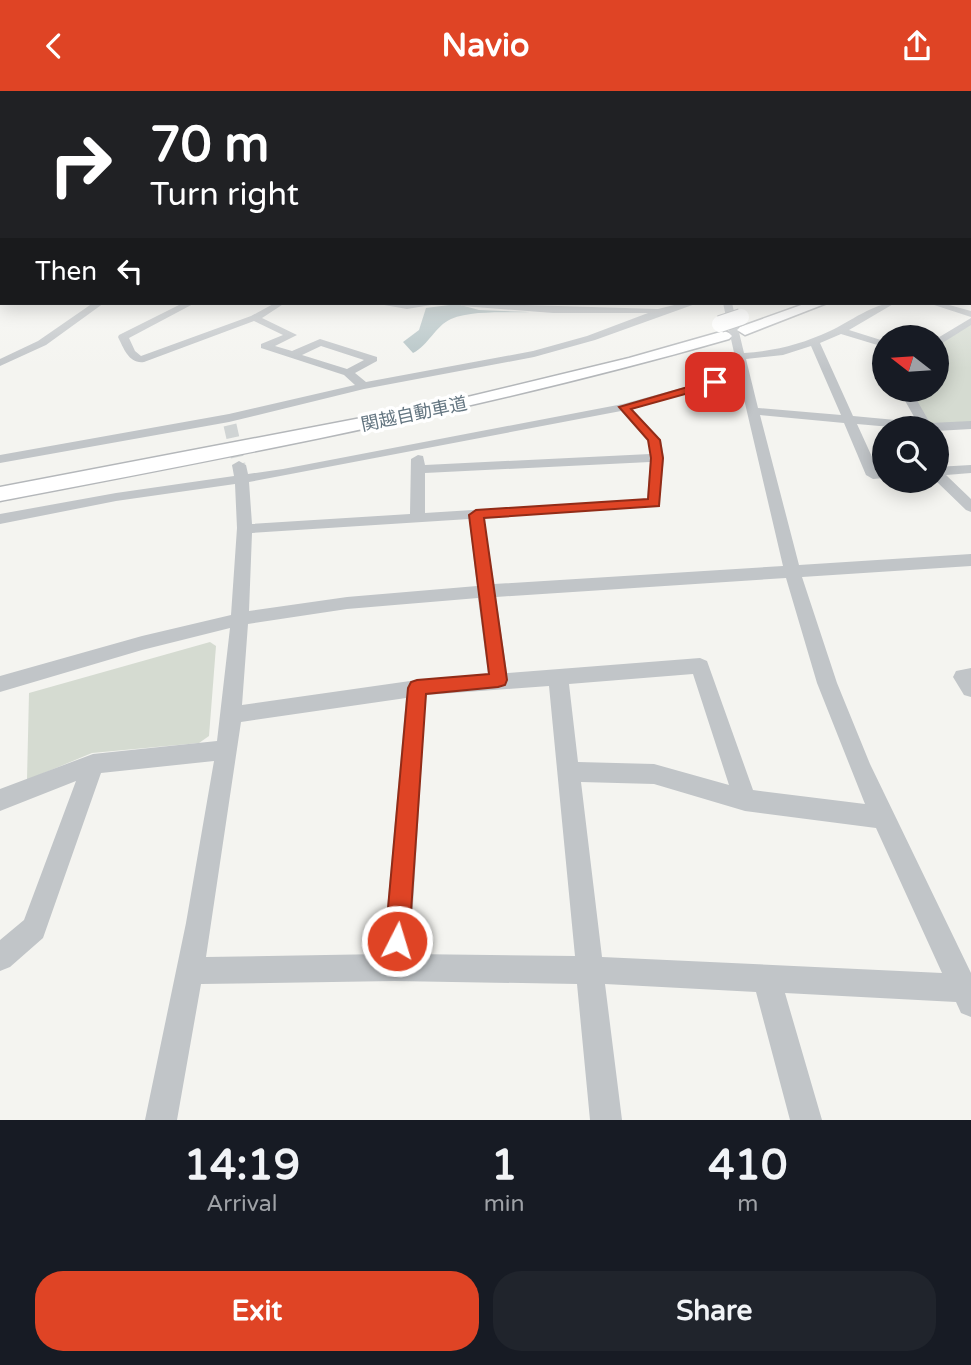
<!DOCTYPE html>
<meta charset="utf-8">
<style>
:root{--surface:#171b24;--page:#20242c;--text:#f1f3f6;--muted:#9ea1a6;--accent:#df4425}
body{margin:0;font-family:"Varela Round","Noto Sans JP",sans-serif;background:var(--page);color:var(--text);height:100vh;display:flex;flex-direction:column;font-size:26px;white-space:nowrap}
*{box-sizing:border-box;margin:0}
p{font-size:23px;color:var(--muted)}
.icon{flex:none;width:38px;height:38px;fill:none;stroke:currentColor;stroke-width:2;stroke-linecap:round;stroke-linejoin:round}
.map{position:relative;height:1029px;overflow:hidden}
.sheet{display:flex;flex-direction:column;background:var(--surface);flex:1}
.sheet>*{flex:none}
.top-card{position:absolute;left:0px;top:0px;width:971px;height:214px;box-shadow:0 4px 18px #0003;background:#202124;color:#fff;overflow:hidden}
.needle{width:46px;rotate:287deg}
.buttons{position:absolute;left:872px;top:234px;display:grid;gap:14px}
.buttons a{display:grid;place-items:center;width:77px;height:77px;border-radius:50%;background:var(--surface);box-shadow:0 4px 18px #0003;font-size:35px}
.pin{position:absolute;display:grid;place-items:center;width:60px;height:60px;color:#fff;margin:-30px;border-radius:14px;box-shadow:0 4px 10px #0006}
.me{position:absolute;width:77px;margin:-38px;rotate:5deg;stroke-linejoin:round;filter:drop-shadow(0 0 5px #0008)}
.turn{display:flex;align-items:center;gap:24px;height:147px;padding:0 35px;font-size:32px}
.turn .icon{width:91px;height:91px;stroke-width:2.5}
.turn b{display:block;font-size:49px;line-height:60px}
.then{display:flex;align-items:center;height:66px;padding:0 35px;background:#0003;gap:14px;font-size:26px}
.eta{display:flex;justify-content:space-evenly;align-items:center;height:119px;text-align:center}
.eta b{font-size:42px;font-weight:700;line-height:49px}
.cta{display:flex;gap:14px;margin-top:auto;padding:14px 35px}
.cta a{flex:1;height:80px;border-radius:28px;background:var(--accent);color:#fff;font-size:28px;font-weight:700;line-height:80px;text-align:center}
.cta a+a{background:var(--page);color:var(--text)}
header{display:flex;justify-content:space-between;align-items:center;height:91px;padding:0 35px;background:var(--accent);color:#fff;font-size:32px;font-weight:700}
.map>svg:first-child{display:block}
.green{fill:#d5dbd1}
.water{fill:#b4c3c5}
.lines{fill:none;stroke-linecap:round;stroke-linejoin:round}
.minor-tunnel{stroke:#d0d4d4;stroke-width:13;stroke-dasharray:13 7;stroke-linecap:butt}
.highway-casing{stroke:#b4b7ba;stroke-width:3}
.minor{fill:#c1c5c8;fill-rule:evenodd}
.highway{fill:#fff;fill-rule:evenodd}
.highway-bridge-casing{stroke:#b4b7ba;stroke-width:18;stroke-linecap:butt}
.highway-bridge{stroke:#fff;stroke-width:16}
.route{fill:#df4425;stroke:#912c18;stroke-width:2}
.labels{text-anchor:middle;stroke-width:7;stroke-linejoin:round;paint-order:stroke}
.far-street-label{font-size:18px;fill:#637580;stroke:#fff}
</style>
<header><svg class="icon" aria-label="back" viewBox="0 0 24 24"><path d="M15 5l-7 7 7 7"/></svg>Navio<svg class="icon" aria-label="share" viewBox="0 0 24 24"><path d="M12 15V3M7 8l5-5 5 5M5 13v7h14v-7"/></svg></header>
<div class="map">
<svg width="971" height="1029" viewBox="0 0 971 1029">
<rect width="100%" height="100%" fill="#f4f4f0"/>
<path class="green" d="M 971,230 L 971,334 L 931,336 L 905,299 L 936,299 L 936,253 Z
M 210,551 L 216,555 L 209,645 L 199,652 L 92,662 L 27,689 L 29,602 Z"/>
<path class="water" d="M 457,213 L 479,219 L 530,221 C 507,222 471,219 451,228 C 435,235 429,254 413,262 L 403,251 L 419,239 L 426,217 Z"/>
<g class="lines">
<path class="minor-tunnel" d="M 230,334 L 239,374"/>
<g class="highway-casing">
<path id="highway" d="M 807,212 L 827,212 L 750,242 L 745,244 L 737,239 L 740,236 Z
M 724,240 L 729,242 L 732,245 L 729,248 C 489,317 245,363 0,410 L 0,396 L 455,309 L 629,267 Z"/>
</g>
<path class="minor" d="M 93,212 L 104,212 L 46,254 L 0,275 L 0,268 L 38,250 Z
M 183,212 L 195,212 L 129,247 L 135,260 L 141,265 L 251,225 L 275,212 L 285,212 L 262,227 L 297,244 L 275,255 L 292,260 L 320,248 L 377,266 L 377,270 L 355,282 L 366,291 L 533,260 L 587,245 L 648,222 L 553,222 L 462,215 L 458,212 L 658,218 L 682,212 L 698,212 L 595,249 L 534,266 L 364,298 L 229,331 L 0,372 L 0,364 L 229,323 L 355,294 L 344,284 L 261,257 L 261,253 L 283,244 L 254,230 L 144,271 C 129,273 124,258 118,246 L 119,244 ZM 321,255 L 364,269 L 347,278 L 302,264 Z
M 373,212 L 443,212 L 407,218 Z
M 723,212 L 732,212 L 744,262 C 775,260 802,253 830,240 C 850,231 873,212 895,212 L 849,239 L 884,250 L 884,256 L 841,243 L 820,252 L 853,325 L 917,331 L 899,299 L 911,299 L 930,332 L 971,330 L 971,338 L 936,340 L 857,333 L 878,379 L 884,379 L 884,387 L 873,388 L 866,384 L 844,332 L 760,324 L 799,474 L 971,463 L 971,475 L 802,486 L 837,592 L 870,673 L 971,882 L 971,926 L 961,922 L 956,911 L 785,902 L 822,1029 L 790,1029 L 756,901 L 605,893 L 622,1029 L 590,1029 L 577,893 L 395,890 L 201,893 L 177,1029 L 145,1029 L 186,832 L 214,670 L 101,682 L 43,847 L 10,876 L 0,880 L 0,849 L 24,829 L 76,690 L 0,720 L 0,698 L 93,663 L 217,650 L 230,537 L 142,559 L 0,601 L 0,585 L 142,545 L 231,524 L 237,437 L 235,393 L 116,410 L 0,433 L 0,423 L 116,402 L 234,385 L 232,374 L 239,370 L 246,374 L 248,383 L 283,378 L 623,313 L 714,288 L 739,284 ZM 811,255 L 841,324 L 758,317 L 746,268 L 783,264 ZM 740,291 L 783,475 L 494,493 L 484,427 L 659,415 L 664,367 L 661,349 L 632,318 L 715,294 ZM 621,320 L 648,350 L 650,363 L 425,374 L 423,365 L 418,364 L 411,368 L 410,423 L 252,433 L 249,391 ZM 650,371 L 647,408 L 425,422 L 425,382 ZM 469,428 L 477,495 L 347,506 L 249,520 L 252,442 ZM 786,487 L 817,592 L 865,713 L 753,699 L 707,570 L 700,567 L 507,582 L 496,506 ZM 478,507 L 488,583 L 417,589 L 242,614 L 248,533 L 347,518 ZM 693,583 L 729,694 L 654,673 L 578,671 L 569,593 ZM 549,595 L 575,865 L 410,863 L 426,604 ZM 406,607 L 383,863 L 206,866 L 241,631 ZM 581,691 L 654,693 L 745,720 L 876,737 L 942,882 L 602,866 Z
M 928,212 L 942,212 L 971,220 L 971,226 Z
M 971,227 L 971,234 L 936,256 L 936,248 Z
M 971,374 L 971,382 L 946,384 L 971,408 L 971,421 L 966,419 L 936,390 L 936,376 Z
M 971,577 L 971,606 L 964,604 L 953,586 L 956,580 Z"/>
<use href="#highway" class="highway"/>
<g class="highway-bridge-casing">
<path id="highway-bridge" d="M 720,233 L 741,226"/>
</g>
<use href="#highway-bridge" class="highway-bridge"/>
</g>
<linearGradient id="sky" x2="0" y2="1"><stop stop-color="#93bada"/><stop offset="0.48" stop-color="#fafaf8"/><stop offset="1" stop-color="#fafaf8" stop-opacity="0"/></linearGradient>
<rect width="971" height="278" fill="url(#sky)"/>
<path class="route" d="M 715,288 L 720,291 L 718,294 L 631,318 L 660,349 L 663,367 L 659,415 L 484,427 L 507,589 L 505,594 L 498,596 L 426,603 L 409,850 L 406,859 L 397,863 L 389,859 L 385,850 L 408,597 L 411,591 L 417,589 L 489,583 L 469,424 L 476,419 L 648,408 L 651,367 L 648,349 L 619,316 Z"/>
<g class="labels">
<g class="far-street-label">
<text transform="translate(414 323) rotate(-12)" y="6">関越自動車道</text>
</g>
</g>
</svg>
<div class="buttons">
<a><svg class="needle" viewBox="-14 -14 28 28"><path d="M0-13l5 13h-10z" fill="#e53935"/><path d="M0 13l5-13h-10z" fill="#9ea1a6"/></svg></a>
<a><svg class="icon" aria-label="search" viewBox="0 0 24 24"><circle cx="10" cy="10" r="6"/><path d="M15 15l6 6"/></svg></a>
</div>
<div class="pin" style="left:715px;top:291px;background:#d93025"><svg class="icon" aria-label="arrive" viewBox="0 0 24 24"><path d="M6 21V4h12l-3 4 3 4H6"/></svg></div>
<svg class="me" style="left:397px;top:850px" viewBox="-20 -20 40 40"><circle r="17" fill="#df4425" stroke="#fff" stroke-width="3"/><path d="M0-11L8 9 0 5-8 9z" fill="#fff"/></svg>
<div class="top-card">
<div class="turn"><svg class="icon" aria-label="right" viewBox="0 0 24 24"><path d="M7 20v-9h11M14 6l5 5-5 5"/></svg><div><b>70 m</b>Turn right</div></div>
<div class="then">Then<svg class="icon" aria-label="left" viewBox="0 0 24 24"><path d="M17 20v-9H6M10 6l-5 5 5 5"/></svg></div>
</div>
</div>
<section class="sheet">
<div class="eta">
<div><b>14:19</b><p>Arrival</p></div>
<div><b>1</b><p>min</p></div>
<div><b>410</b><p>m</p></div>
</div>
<div class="cta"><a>Exit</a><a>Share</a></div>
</section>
